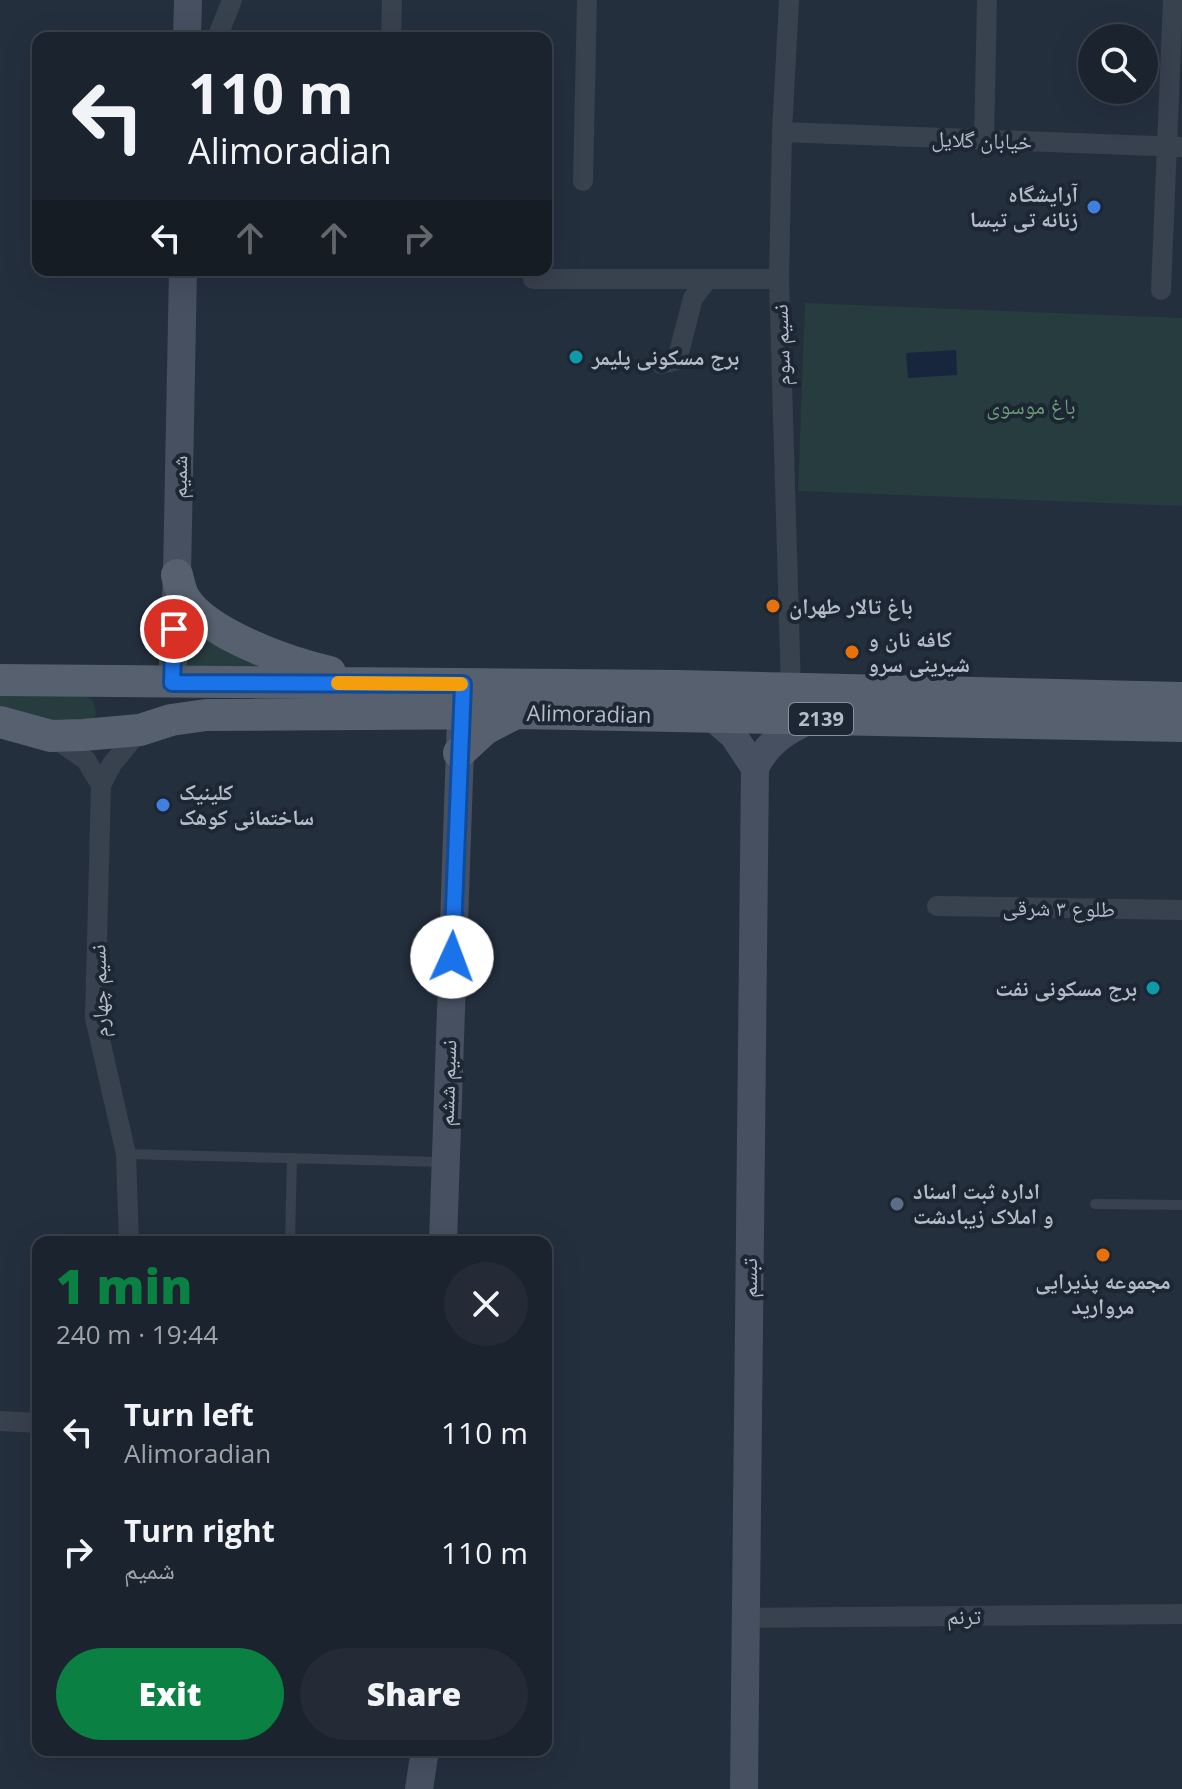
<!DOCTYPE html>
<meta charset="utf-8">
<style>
:root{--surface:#1b232e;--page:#242b36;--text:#f1f3f6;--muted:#a0a4aa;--line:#39404a;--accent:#0b8043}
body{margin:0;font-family:"Open Sans","Noto Naskh Arabic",sans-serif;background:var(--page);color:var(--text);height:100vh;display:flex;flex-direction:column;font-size:30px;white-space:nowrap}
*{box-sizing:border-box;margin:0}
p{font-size:26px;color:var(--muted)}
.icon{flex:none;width:44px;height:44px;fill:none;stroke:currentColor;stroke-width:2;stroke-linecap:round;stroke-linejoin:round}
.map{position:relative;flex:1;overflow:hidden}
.sheet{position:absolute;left:32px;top:1236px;width:520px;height:520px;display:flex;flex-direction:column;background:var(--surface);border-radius:16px;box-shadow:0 8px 32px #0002,0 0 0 2px var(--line)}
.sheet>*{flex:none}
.guide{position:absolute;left:32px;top:32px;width:520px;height:244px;border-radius:16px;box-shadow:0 8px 32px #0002,0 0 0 2px var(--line);background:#1b232e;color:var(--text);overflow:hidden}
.fabs{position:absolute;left:1078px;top:24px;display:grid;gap:16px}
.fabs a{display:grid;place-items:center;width:80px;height:80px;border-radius:50%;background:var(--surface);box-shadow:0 8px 32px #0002,0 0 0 2px var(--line);font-size:40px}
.pin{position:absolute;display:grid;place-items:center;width:68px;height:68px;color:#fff;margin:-34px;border:4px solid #fff;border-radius:50%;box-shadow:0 2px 8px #0007}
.me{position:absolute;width:88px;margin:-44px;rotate:2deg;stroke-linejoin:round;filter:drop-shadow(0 0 6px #0008)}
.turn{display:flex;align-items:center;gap:28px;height:168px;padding:0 24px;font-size:36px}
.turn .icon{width:104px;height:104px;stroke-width:2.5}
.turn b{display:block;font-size:56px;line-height:68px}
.lanes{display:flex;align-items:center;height:76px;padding:0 24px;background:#0003;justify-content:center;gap:40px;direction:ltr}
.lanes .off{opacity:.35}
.round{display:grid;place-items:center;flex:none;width:84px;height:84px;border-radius:42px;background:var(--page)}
.overview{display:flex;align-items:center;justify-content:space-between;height:136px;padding:0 24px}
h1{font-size:48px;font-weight:800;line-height:60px;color:var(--accent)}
.button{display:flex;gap:16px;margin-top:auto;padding:16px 24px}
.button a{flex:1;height:92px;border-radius:48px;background:var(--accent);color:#fff;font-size:32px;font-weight:800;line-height:92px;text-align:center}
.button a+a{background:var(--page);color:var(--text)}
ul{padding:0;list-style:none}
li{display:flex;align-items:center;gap:24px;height:120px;padding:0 24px}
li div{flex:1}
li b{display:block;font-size:30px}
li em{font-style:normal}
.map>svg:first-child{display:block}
.green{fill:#263c3f}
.water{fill:#17263c}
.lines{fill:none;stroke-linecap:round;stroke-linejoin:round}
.lane{stroke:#38414e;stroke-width:10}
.street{stroke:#38414e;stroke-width:20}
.secondary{stroke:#465061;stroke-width:28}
.primary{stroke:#56606e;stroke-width:32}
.route-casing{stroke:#114b97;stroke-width:20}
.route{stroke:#1a73e8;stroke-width:14}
.slow{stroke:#f59e0b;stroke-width:14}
.shop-dot{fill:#3f7fe0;stroke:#1d2633;stroke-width:3}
.culture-dot{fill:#0f9aa8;stroke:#1d2633;stroke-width:3}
.food-dot{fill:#e8710a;stroke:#1d2633;stroke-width:3}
.service-dot{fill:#5c6f8a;stroke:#1d2633;stroke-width:3}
.labels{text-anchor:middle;stroke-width:8;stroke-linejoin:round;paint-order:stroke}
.shield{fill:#1d2633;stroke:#878f9c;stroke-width:2}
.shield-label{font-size:20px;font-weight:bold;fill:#b4bcc9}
.street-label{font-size:22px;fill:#b4bcc9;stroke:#1d2633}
.poi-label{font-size:22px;font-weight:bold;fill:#b4bcc9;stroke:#1d2633;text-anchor:start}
.park-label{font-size:22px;fill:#6b9a76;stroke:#1d2633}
</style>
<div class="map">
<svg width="1182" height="1789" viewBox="0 0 1182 1789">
<rect width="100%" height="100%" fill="#242f3e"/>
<path class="green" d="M 805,303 L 1182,318 L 1182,506 L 798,491 Z
M 185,618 L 271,666 L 184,672 Z
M 0,692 L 82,694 L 93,701 L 96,713 L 92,725 L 67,735 L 0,706 Z"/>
<path class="water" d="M 956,350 L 957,375 L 908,378 L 906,353 Z"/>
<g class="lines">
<path class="lane" d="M 126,1154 L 442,1162
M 1095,1204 L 1182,1205
M 290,1242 L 292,1158"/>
<path class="street" d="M 789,0 L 782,132 L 779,279 L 791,690
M 217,38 L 232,0
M 391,38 L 392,0
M 782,132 L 1182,147
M 984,140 L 987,0
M 583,181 L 587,0
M 533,279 L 779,279
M 1161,290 L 1173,0
M 661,364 L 677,360 L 693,298 L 708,279
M 51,736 L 86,760 L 101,785
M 937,906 L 1182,910
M 129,1242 L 126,1154 L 95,1018 L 101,785 L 112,764 L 140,730
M 0,1421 L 38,1423
M 746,1618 L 1182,1614"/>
<path class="secondary" d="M 187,38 L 188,0
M 172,683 L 177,575 L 183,270
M 712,717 L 733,735 L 755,768
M 443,1242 L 462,691
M 419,1789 L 425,1750
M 744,1789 L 755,768 C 768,741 786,731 812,719"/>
<path class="primary" d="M 177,575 C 179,583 181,593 185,599 C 208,635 290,663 330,672
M 0,680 L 678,686 L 1182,698
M 0,722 L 51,736 L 83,735 L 140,730 L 171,720 L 206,715 L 518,713 L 1182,726
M 459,753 L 485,729 L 514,714"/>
</g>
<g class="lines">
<g class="route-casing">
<path id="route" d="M 174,629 L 172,683 L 463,684 L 452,957"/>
</g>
<use href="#route" class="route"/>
<path class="slow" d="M 338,683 L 461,684"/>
</g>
<g class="shop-dot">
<circle cx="1094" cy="207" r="8"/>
<circle cx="163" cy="805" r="8"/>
</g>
<g class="culture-dot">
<circle cx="576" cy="357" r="8"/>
<circle cx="1153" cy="988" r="8"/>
</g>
<g class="food-dot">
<circle cx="773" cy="606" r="8"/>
<circle cx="852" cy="652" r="8"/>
<circle cx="1103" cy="1255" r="8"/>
</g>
<circle class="service-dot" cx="897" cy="1204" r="8"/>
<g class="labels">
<rect class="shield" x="789" y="703" width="64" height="32" rx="6"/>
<g class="shield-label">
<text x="821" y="726">2139</text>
</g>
<g class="street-label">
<text transform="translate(982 140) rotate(2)" y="8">خیابان گلایل</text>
<text transform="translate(781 345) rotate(-92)" y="8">نسیم سوم</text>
<text transform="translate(179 477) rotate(-89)" y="8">شمیم</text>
<text transform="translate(589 714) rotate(1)" y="8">Alimoradian</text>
<text transform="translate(1059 908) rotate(1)" y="8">طلوع ۳ شرقی</text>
<text transform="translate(99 991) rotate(-92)" y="8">نسیم چهارم</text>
<text transform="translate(447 1083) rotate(-88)" y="8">نسیم ششم</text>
<text transform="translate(749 1278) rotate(-90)" y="8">تبسم</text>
<text x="964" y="1624">ترنم</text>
</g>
<g class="poi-label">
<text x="1078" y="202" text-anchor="end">آرایشگاه<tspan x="1078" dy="25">زنانه تی تیسا</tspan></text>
<text x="592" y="365">برج مسکونی پلیمر</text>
<text x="789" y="614">باغ تالار طهران</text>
<text x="868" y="647">کافه نان و<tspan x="868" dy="25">شیرینی سرو</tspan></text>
<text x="179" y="800">کلینیک<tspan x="179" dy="25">ساختمانی کوهک</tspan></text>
<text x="1137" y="996" text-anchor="end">برج مسکونی نفت</text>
<text x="913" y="1199">اداره ثبت اسناد<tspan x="913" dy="25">و املاک زیبادشت</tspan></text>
<text x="1103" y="1289" text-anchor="middle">مجموعه پذیرایی<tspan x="1103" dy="25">مروارید</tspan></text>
</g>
<g class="park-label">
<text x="1031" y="414">باغ موسوی</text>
</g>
</g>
</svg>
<div class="fabs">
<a><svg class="icon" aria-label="search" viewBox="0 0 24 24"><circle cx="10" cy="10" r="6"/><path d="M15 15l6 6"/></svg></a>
</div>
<div class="pin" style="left:174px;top:629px;background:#d93025"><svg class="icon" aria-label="arrive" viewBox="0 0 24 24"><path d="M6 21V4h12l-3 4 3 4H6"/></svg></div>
<svg class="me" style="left:452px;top:957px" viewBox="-20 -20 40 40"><circle r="19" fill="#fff"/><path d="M0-13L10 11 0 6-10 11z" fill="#1a73e8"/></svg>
<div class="guide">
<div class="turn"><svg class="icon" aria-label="left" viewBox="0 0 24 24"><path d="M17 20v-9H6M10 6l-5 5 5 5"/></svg><div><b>110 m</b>Alimoradian</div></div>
<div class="lanes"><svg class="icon" aria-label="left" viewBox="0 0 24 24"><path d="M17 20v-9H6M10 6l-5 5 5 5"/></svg><svg class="icon off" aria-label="ahead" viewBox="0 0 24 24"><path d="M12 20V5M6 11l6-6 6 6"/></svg><svg class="icon off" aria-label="ahead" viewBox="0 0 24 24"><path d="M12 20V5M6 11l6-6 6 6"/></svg><svg class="icon off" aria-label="right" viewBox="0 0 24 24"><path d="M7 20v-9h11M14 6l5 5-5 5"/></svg></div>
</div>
<section class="sheet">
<div class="overview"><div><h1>1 min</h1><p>240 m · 19:44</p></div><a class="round"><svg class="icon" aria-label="close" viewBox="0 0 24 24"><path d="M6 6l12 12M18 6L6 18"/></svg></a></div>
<ul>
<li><svg class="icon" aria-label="left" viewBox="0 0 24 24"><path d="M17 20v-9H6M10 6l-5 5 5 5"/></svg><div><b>Turn left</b><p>Alimoradian</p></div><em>110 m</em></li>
<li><svg class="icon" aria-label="right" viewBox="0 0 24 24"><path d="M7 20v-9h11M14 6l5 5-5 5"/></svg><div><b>Turn right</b><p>شمیم</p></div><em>110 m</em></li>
</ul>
<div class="button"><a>Exit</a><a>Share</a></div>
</section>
</div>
